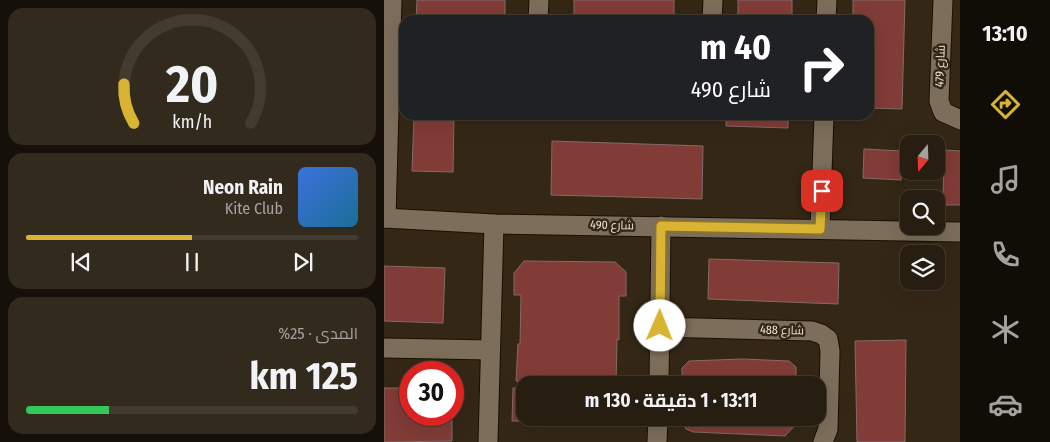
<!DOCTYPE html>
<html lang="ar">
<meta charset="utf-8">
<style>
body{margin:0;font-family:"Fira Sans Condensed",Cairo,sans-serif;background:#332a1e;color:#f1f3f6;direction:rtl;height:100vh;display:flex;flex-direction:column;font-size:19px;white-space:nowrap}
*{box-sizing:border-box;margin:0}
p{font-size:16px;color:#a4a29f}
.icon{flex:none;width:28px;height:28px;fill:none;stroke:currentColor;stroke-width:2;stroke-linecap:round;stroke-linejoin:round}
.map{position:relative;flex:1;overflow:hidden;direction:ltr}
.side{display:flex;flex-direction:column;gap:8px;padding:8px;background:#151009;width:384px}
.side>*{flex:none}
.guide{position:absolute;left:15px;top:15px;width:475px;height:105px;border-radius:15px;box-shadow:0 5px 20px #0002,0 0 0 1px #433b30;direction:rtl;background:#202124;color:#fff;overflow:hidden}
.needle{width:32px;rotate:199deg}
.buttons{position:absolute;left:516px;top:135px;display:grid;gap:10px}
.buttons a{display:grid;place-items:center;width:45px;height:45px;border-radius:10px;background:#271d10;box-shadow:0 5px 20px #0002,0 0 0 1px #433b30;font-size:25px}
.speed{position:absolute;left:15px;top:361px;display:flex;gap:10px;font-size:25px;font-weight:700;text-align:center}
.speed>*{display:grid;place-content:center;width:65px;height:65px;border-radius:50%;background:#271d10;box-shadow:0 5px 20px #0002,0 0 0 1px #433b30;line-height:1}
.speed .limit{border:8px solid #d22;background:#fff;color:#111}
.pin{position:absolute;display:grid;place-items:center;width:42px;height:42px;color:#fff;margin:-21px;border-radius:10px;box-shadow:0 2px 8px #0006}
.me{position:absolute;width:55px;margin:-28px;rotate:1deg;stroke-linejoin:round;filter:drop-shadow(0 0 4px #0008)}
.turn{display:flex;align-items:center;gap:18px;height:105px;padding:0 20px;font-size:22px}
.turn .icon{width:65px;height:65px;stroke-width:2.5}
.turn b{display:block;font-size:35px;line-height:42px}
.big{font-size:38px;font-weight:700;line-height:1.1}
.side .card{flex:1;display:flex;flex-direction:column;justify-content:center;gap:8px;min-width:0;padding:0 18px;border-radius:15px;background:#332a1e}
.side .dial{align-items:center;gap:0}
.dial svg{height:130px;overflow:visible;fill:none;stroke:#433b30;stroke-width:7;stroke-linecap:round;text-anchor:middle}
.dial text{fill:#f1f3f6;stroke:none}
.song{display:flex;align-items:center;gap:15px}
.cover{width:60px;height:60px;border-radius:8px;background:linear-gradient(135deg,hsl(220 70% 55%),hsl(200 70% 35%))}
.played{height:5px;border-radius:2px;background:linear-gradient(90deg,#d9b434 50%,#433b30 50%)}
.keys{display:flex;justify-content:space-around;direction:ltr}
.charge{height:8px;border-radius:4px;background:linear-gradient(90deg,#34c759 25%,#433b30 0)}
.trip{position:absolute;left:132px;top:376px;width:310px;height:50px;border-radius:15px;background:#271d10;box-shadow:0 5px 20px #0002,0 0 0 1px #433b30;font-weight:700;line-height:50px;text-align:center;direction:rtl}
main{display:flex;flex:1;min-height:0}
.menu{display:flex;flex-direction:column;width:90px;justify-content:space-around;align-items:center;background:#100c06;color:#a4a29f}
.menu .icon{width:35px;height:35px}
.menu .active{color:#d9b434}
.menu b{font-size:22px;color:#f1f3f6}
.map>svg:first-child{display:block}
</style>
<main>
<nav class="menu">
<b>13:10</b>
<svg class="icon active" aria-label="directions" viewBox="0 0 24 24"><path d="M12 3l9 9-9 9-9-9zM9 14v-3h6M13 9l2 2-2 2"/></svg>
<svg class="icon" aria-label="music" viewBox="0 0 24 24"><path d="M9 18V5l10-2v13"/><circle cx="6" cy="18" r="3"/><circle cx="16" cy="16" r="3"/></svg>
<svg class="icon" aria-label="phone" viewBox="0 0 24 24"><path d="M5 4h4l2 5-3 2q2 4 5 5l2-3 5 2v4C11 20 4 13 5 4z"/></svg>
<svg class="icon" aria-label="climate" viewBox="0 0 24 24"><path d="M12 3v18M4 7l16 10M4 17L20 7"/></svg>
<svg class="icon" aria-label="car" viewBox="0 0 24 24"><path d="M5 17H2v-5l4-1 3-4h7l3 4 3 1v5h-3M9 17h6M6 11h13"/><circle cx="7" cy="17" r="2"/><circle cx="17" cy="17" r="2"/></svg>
</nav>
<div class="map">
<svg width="577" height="442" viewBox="0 0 577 442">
<rect width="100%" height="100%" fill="#342716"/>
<!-- building -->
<g fill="#813c37" stroke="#856b68">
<polygon points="33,0 121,0 121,20 32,20"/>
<rect x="190" y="0" width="100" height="20"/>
<rect x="354" y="0" width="54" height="20"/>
<polygon points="469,0 521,0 518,109 485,108 485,20 469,20"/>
<polygon points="30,115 70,115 69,172 28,171"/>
<polygon points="342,115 404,115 404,128 342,126"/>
<polygon points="168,141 319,146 318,199 167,195"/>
<polygon points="480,149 518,151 517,180 479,178"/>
<polygon points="560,150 577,151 577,205 559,205"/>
<polygon points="325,259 455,263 454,304 324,299"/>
<polygon points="140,261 231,262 242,272 242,296 235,296 235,340 233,339 232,385 132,381 134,344 136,344 137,295 130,295 130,273"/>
<polygon points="0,266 61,268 59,323 0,321"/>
<polygon points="522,340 521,442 473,442 471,341"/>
<polygon points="358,359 405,361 412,367 412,385 298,385 298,368 305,361"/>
<polygon points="0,388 26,388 26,415 68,415 68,441 0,442"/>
<polygon points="129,388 141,388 141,421 128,421"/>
<polygon points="295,418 418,418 401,436 309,432 302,429"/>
</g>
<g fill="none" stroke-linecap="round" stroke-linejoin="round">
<defs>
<g id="street">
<polyline points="559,0 555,101 559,112 577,120"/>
<polyline points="154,20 155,0"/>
<polyline points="328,20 329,0"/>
<polyline points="442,20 443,0"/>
<polyline points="0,218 110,224 577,232"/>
<polyline points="2,218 8,0"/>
<polyline points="436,229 440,115"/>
<polyline points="276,327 428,331 437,334 444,339 446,351 444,429 439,442"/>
<polyline points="0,348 106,350"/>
<polyline points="275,385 277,226"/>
<polyline points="104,442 110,224"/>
<polyline points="273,442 274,418"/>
</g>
</defs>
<!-- street casing -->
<use href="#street" stroke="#1b0f02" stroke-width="21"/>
<!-- street -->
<use href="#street" stroke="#7d6e5b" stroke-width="19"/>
</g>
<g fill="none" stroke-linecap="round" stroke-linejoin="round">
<defs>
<polyline id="route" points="276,326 277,226 436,229 438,191"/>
</defs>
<!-- route casing -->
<use href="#route" stroke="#8d7522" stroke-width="12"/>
<!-- route -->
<use href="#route" stroke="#d9b434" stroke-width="9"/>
</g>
<g text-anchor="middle" stroke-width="5" stroke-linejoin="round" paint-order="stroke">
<!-- street labels -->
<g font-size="12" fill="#e9e1d6" stroke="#342716">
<text transform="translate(556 66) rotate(-88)" y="4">شارع 479</text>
<text transform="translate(228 225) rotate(1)" y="4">شارع 490</text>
<text transform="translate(398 330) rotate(1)" y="4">شارع 488</text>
</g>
</g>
</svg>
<div class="buttons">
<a><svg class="needle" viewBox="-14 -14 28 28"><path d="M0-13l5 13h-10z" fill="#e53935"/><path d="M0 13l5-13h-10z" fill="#a4a29f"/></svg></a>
<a><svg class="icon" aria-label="search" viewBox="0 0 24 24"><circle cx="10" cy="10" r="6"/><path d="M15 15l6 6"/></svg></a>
<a><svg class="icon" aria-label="layers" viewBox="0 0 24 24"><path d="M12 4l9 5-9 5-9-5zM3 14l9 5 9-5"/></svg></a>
</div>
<div class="speed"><div class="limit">30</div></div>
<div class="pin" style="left:438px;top:191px;background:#d93025"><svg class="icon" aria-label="arrive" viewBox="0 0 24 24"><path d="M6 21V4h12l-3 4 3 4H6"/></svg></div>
<svg class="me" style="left:276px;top:326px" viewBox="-20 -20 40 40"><circle r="19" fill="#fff"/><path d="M0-13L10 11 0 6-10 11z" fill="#d9b434"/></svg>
<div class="trip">13:11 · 1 دقيقة · 130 m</div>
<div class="guide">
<div class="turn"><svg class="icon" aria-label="right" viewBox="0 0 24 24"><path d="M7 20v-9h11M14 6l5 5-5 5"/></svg><div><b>40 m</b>شارع 490</div></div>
</div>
</div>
<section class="side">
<div class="card dial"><svg viewBox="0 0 100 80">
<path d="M14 69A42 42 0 1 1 86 69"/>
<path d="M14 69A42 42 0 0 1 8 45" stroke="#d9b434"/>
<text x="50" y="56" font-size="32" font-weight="700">20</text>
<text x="50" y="72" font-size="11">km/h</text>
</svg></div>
<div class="card">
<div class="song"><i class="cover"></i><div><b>Neon Rain</b><p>Kite Club</p></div></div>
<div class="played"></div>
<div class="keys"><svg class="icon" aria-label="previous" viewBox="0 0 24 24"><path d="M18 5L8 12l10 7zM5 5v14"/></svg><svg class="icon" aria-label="pause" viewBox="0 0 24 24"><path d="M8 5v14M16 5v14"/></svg><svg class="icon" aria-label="next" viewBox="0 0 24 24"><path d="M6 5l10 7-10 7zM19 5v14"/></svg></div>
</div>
<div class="card"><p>المدى · 25%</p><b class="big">125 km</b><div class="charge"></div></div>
</section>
</main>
